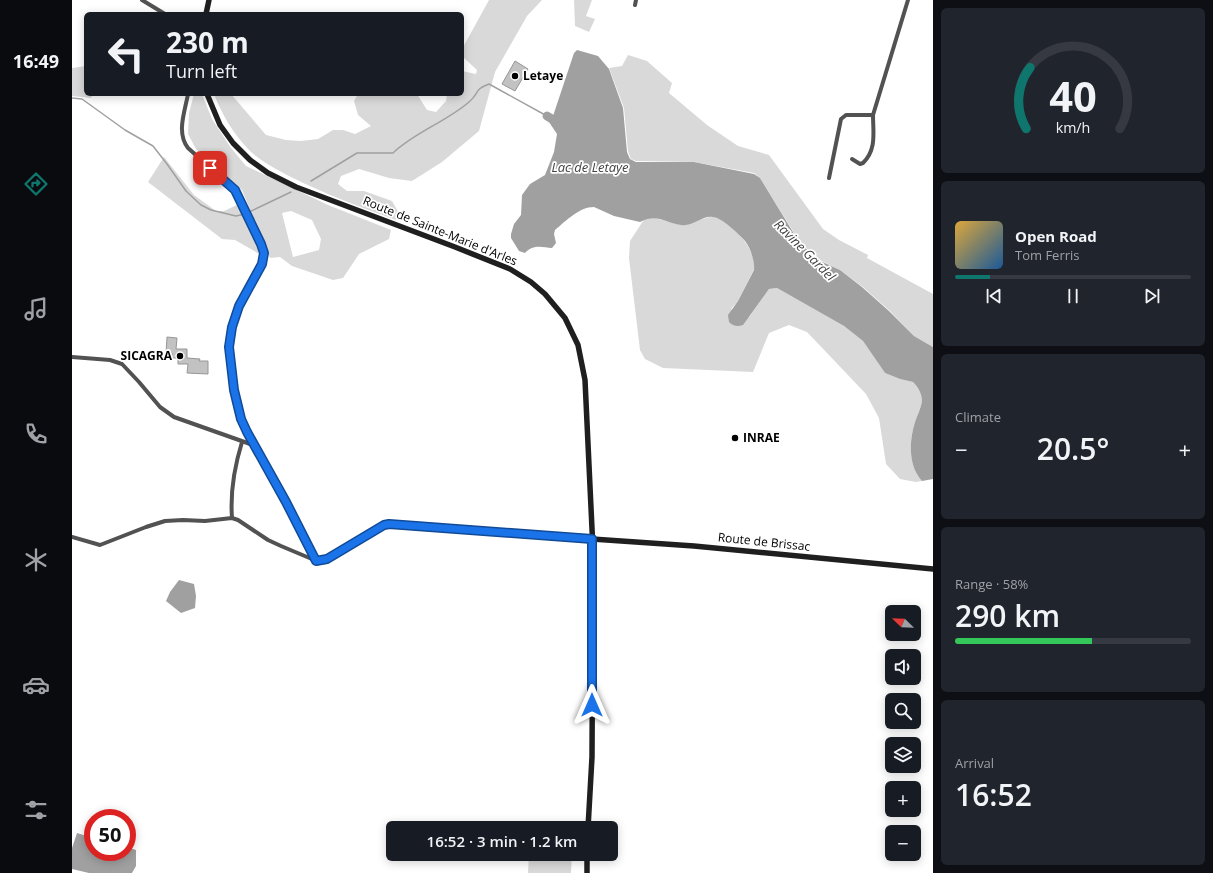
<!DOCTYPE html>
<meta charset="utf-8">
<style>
body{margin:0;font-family:"Open Sans",sans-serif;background:#20242c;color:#f1f3f6;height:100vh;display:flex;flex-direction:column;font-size:15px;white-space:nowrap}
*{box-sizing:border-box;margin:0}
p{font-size:13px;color:#9ea1a6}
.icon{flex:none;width:22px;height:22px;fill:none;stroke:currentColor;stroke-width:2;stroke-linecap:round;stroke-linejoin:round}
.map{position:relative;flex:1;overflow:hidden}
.side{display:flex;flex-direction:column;gap:8px;padding:8px;background:#0d0f14;width:280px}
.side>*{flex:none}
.top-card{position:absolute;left:12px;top:12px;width:380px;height:84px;border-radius:6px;box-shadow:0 2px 10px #0003;background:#171b24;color:#f1f3f6;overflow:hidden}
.needle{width:26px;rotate:293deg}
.buttons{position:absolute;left:813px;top:605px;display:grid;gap:8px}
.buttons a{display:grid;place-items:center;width:36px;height:36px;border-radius:6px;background:#171b24;box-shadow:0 2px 10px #0003;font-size:20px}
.speed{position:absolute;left:12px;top:809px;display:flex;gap:8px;font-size:20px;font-weight:700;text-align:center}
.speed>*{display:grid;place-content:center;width:52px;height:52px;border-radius:50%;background:#171b24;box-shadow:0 2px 10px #0003;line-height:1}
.speed .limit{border:6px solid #d22;background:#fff;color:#111}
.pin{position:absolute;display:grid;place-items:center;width:34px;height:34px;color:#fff;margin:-17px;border-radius:8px;box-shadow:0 2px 6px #0006}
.me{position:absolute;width:44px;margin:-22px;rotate:0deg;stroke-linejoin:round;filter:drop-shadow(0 0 3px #0008)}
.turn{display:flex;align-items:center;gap:14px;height:84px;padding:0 16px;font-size:18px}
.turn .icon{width:52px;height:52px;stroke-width:2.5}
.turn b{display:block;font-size:28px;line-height:34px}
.big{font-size:30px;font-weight:600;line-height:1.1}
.side .widget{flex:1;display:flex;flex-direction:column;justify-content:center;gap:6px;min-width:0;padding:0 14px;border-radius:6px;background:#20242c}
.side .dial{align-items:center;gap:0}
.dial svg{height:104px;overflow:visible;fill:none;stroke:#363941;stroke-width:7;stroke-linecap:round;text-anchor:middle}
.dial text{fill:#f1f3f6;stroke:none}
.song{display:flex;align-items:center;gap:12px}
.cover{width:48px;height:48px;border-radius:6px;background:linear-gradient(135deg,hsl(40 70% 55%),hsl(210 70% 35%))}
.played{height:4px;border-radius:2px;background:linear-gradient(90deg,#0f766e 15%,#363941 15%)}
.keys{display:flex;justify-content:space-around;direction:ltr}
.heat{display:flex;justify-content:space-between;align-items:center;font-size:22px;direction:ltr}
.charge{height:6px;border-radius:3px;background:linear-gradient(90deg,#34c759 58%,#363941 0)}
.trip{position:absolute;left:314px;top:821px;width:232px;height:40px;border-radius:6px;background:#171b24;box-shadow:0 2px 10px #0003;font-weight:600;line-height:40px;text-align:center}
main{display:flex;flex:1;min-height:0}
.menu{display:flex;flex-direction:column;width:72px;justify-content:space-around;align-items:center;background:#090b0e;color:#9ea1a6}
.menu .icon{width:28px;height:28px}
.menu .active{color:#0f766e}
.menu b{font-size:18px;color:#f1f3f6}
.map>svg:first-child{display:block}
</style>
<main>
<nav class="menu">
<b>16:49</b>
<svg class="icon active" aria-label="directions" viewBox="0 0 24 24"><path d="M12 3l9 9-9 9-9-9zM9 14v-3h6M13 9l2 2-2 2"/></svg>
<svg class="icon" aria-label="music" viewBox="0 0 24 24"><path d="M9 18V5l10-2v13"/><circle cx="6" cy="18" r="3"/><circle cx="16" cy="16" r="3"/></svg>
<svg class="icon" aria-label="phone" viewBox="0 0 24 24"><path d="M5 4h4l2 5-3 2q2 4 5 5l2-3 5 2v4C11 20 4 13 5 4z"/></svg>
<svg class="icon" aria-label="climate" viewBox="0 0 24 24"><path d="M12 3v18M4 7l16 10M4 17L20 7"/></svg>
<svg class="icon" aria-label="car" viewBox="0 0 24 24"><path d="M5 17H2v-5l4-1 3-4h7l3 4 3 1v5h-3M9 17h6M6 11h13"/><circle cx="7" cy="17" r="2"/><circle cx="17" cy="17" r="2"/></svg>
<svg class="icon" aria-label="filters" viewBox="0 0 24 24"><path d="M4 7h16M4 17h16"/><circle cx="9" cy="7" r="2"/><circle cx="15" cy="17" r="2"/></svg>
</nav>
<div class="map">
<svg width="861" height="873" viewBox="0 0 861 873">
<rect width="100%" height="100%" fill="#fff"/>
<!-- green -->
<g fill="#d9d9d9" fill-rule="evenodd">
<path d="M417 0H470L455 16 423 72 407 131 370 162 340 181 317 178 287 169 269 176 266 184 275 191H292L320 201 328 215 324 220C288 207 253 194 219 177 204 169 190 162 178 151 162 135 150 115 142 94H159L194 135 214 140 229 141 246 139 261 130H271L283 134 299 126 286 115 282 101 286 94H345L355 110 364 112 374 101 375 94H390V71L404 74 405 70 390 56V49Z"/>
<polygon points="502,0 520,0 514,16 523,19 517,32 503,26"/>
<polygon points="556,55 575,61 600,83 597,93 635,125 666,146 697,155 751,229 767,240 796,255 795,258 861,294 861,347 842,336 818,311 791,287 768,270 742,257 724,236 688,178 682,173 622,162 564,161 559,159 556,151 552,108 537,68 550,66"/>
<polygon points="14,66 14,94 21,94 19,98 0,96 0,68"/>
<path d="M122 94H130L140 119 159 148 174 166 256 205 319 230 317 239 287 254 271 278 261 280 220 266 208 257 198 258 170 190 124 149 116 134 117 113ZM219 211 240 220 249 239 247 250 221 257 210 213Z"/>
<polygon points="92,157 122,195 144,211 152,211 167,204 187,245 189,255 163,240 150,239 76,182"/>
<path d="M641 216C660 224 684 247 682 269L666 301 659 309 677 317 697 289 705 288 772 326 791 341 813 373 828 379 841 382C846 387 850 394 850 401 849 408 845 416 843 422 837 441 836 466 850 481L844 482 828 479 814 464 807 418 794 394 735 332 717 325 697 333 681 372 591 368 573 359 568 350 557 258 558 241 573 218H583L610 225Z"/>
<polygon points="457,854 500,854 499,873 456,873"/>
</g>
<!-- water -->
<g fill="#a0a0a0">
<path d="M505 50 526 56 537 69 551 108 555 152 558 159 564 162H622L682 174 688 178 724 237 742 258 768 270 790 287 817 311 842 336 861 347V479L850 481C836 466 837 441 843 422 845 416 849 408 850 401 850 394 846 387 841 382L828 379 813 373 791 341 772 326 705 288 697 289 671 325C665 327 661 326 657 322L656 315 666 301 682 270C683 261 678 247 673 241 668 235 649 217 641 217 631 215 620 227 609 225 593 223 585 213 568 222L542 216 522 207C507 207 494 221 483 230L482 234 484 243 480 248C470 247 461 244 453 253L447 251 439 238V234L442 224 449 215 450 195 458 184 473 175 482 152 485 134 479 125 480 119 502 53Z"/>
<polygon points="107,580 122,584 124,596 123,608 109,613 94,601 98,592"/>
<polygon points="5,833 21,838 21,852 55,852 55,847 64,850 64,866 60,873 17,873 0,869 0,848"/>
</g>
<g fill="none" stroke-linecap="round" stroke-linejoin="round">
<!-- stream -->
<g stroke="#a0a0a0" stroke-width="1.5">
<polyline points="0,98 10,99 53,130 81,146 95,164 114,191 129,205 139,210 164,216 173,214 219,192"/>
<path d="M239 181 285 153H321C343 132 374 122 397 102 408 93 401 90 417 84L475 116"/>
</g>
<!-- river -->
<polyline stroke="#a0a0a0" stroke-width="9" points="475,116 480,119 487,127"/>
</g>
<!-- building -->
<g fill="#c2c2c2" stroke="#969696">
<polygon points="443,61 456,69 443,91 430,84"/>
<polygon points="95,337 105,338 104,349 115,349 115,358 128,359 127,361 136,361 136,374 115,373 116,364 106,364 106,358 100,358 100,353 94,353"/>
</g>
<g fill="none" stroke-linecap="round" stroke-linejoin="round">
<!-- street -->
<g stroke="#525252" stroke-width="4">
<polyline points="70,0 93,14"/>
<polyline points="563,5 564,0"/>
<path d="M116 94C113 111 104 133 116 148L163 190 189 244 192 253 190 264 167 306 160 327 157 347 162 390 169 419 181 445 214 502 244 561"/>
<path d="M780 159 788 164 791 163C805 149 801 132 801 115"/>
<polyline points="757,178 769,119 774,115 801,115 836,0"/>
<polyline points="0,357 38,360 50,364 67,382 88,407 102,417 181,445"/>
<path d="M160 518C158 491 162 468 170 442"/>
<polyline points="0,537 28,545 74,527 93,521 111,520 133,521 160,518 166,520 196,540 209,546 247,562 255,559 312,525 317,524 520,539"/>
</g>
<!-- secondary -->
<g stroke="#1f1f1f" stroke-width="5.5">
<polyline points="134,14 137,0"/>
<polyline points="135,94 148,125 161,143 178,160 196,173 224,187 383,247 438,269 459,282 473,294 493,318 506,345 513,380 521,550 520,757 516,828"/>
<polyline points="520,539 622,546 861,569"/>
<polyline points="515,873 515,854"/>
</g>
</g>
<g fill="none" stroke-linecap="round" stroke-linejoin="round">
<defs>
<polyline id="route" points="138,168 163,190 189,244 192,253 190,264 167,306 160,327 157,347 162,390 169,419 175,432 214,502 244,561 255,559 312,525 317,524 520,539 520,705"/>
</defs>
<!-- route casing -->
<use href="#route" stroke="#114b97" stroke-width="10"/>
<!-- route -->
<use href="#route" stroke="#1a73e8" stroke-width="7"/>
</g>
<!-- markers -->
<g fill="#000" stroke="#fff" stroke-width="1.5">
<circle cx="443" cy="76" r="4"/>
<circle cx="108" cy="356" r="4"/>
<circle cx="663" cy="438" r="4"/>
</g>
<g text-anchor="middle" stroke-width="3.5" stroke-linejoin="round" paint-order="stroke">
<!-- poi labels -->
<g font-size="12" font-weight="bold" fill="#000" stroke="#fff" text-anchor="start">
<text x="451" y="80">Letaye</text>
<text x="100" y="360" text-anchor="end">SICAGRA</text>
<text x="671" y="442">INRAE</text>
</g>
<!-- street labels -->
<g font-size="12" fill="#000" stroke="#fff">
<text transform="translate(368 231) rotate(22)" y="4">Route de Sainte-Marie d'Arles</text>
<text transform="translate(692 542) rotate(6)" y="4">Route de Brissac</text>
</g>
<!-- water labels -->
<g font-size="13" font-style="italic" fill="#414141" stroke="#fff">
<text x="518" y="172">Lac de Letaye</text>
<text transform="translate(733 250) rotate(45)" y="5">Ravine Gardel</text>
</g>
</g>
</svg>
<div class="buttons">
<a><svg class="needle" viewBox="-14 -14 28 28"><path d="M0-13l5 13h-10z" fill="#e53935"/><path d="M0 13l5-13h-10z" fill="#9ea1a6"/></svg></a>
<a><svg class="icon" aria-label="sound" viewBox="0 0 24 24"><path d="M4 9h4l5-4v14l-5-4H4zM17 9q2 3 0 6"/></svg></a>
<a><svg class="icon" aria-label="search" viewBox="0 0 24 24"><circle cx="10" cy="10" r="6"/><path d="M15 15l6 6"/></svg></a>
<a><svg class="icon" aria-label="layers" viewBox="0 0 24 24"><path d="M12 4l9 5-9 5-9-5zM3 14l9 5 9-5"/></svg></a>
<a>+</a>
<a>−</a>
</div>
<div class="speed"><div class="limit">50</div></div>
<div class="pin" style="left:138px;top:168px;background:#d93025"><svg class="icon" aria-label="arrive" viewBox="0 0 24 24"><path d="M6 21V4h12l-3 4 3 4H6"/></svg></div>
<svg class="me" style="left:520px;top:705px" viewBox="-20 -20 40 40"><path d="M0-17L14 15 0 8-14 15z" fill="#1a73e8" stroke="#fff" stroke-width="4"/></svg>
<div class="trip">16:52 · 3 min · 1.2 km</div>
<div class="top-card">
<div class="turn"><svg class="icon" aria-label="left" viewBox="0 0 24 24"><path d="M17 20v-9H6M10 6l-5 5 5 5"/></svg><div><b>230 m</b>Turn left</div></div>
</div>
</div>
<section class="side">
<div class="widget dial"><svg viewBox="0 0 100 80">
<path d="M14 69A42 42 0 1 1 86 69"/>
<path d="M14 69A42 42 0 0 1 17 22" stroke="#0f766e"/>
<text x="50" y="56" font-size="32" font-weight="700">40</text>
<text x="50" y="72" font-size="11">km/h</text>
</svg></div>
<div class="widget">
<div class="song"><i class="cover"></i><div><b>Open Road</b><p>Tom Ferris</p></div></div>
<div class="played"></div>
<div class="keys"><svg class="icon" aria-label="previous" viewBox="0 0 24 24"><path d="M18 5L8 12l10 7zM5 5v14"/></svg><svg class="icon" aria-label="pause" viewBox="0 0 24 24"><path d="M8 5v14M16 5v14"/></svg><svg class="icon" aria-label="next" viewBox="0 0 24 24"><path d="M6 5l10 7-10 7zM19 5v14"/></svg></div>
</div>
<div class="widget"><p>Climate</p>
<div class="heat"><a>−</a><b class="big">20.5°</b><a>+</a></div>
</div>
<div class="widget"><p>Range · 58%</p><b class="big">290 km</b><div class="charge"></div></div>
<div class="widget"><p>Arrival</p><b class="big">16:52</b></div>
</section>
</main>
